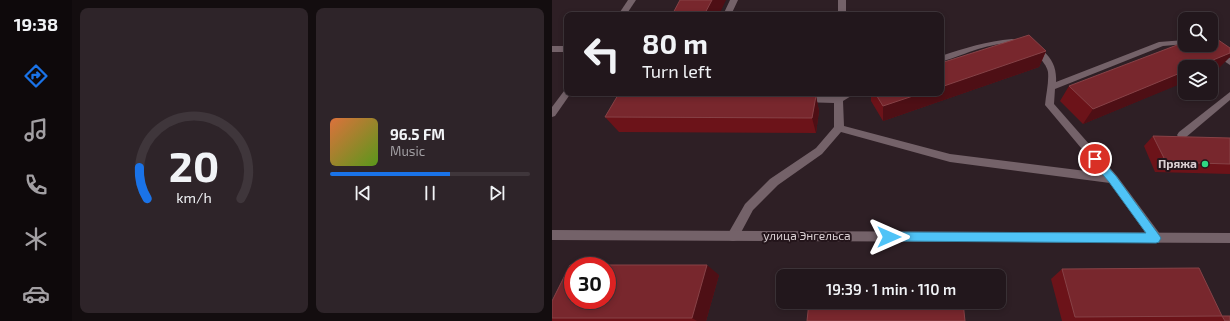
<!DOCTYPE html>
<meta charset="utf-8">
<style>
body{margin:0;font-family:"Exo 2",sans-serif;background:#2e2429;color:#f1f3f6;height:100vh;display:flex;flex-direction:column;font-size:15px;white-space:nowrap}
*{box-sizing:border-box;margin:0}
p{font-size:13px;color:#a29fa3}
.icon{flex:none;width:22px;height:22px;fill:none;stroke:currentColor;stroke-width:2;stroke-linecap:round;stroke-linejoin:round}
.map{position:relative;flex:1;overflow:hidden}
.details{display:flex;flex-direction:column;gap:8px;padding:8px;background:#130d0f;width:480px}
.details>*{flex:none}
.banner{position:absolute;left:12px;top:12px;width:380px;height:84px;border-radius:8px;box-shadow:0 2px 6px #0003,0 0 0 1px #3f363b;background:#22171c;color:#f1f3f6;overflow:hidden}
.fabs{position:absolute;left:626px;top:12px;display:grid;gap:8px}
.fabs a{display:grid;place-items:center;width:40px;height:40px;border-radius:8px;background:#22171c;box-shadow:0 2px 6px #0003,0 0 0 1px #3f363b;font-size:20px}
.speed{position:absolute;left:12px;top:257px;display:flex;gap:8px;font-size:20px;font-weight:700;text-align:center}
.speed>*{display:grid;place-content:center;width:52px;height:52px;border-radius:50%;background:#22171c;box-shadow:0 2px 6px #0003,0 0 0 1px #3f363b;line-height:1}
.speed .limit{border:6px solid #d22;background:#fff;color:#111}
.pin{position:absolute;display:grid;place-items:center;width:34px;height:34px;color:#fff;margin:-17px;border:2px solid #fff;border-radius:50%;box-shadow:0 1px 4px #0007}
.me{position:absolute;width:44px;margin:-22px;rotate:90deg;stroke-linejoin:round;filter:drop-shadow(0 0 3px #0008)}
.turn{display:flex;align-items:center;gap:14px;height:84px;padding:0 12px;font-size:18px}
.turn .icon{width:52px;height:52px;stroke-width:2.5}
.turn b{display:block;font-size:28px;line-height:34px}
.details .widget{flex:1;display:flex;flex-direction:column;justify-content:center;gap:6px;min-width:0;padding:0 14px;border-radius:8px;background:#2e2429}
.details .dial{align-items:center;gap:0}
.dial svg{height:104px;overflow:visible;fill:none;stroke:#3f363b;stroke-width:7;stroke-linecap:round;text-anchor:middle}
.dial text{fill:#f1f3f6;stroke:none}
.song{display:flex;align-items:center;gap:12px}
.cover{width:48px;height:48px;border-radius:6px;background:linear-gradient(135deg,hsl(20 70% 55%),hsl(90 70% 35%))}
.played{height:4px;border-radius:2px;background:linear-gradient(90deg,#1a73e8 60%,#3f363b 60%)}
.keys{display:flex;justify-content:space-around;direction:ltr}
.details .tiles{flex:1;display:grid;gap:8px;grid-template-columns:repeat(2,1fr)}
.trip{position:absolute;left:224px;top:269px;width:230px;height:40px;border-radius:8px;background:#22171c;box-shadow:0 2px 6px #0003,0 0 0 1px #3f363b;font-weight:600;line-height:40px;text-align:center}
main{display:flex;flex:1;min-height:0}
.dock{display:flex;flex-direction:column;width:72px;justify-content:space-around;align-items:center;background:#0e090b;color:#a29fa3}
.dock .icon{width:28px;height:28px}
.dock .on{color:#1a73e8}
.dock b{font-size:18px;color:#f1f3f6}
.map>svg:first-child{display:block}
</style>
<main>
<nav class="dock">
<b>19:38</b>
<svg class="icon on" aria-label="directions" viewBox="0 0 24 24"><path d="M12 3l9 9-9 9-9-9zM9 14v-3h6M13 9l2 2-2 2"/></svg>
<svg class="icon" aria-label="music" viewBox="0 0 24 24"><path d="M9 18V5l10-2v13"/><circle cx="6" cy="18" r="3"/><circle cx="16" cy="16" r="3"/></svg>
<svg class="icon" aria-label="phone" viewBox="0 0 24 24"><path d="M5 4h4l2 5-3 2q2 4 5 5l2-3 5 2v4C11 20 4 13 5 4z"/></svg>
<svg class="icon" aria-label="climate" viewBox="0 0 24 24"><path d="M12 3v18M4 7l16 10M4 17L20 7"/></svg>
<svg class="icon" aria-label="car" viewBox="0 0 24 24"><path d="M5 17H2v-5l4-1 3-4h7l3 4 3 1v5h-3M9 17h6M6 11h13"/><circle cx="7" cy="17" r="2"/><circle cx="17" cy="17" r="2"/></svg>
</nav>
<section class="details">
<div class="tiles">
<div class="widget dial"><svg viewBox="0 0 100 80">
<path d="M14 69A42 42 0 1 1 86 69"/>
<path d="M14 69A42 42 0 0 1 8 45" stroke="#1a73e8"/>
<text x="50" y="56" font-size="32" font-weight="700">20</text>
<text x="50" y="72" font-size="11">km/h</text>
</svg></div>
<div class="widget">
<div class="song"><i class="cover"></i><div><b>96.5 FM</b><p>Music</p></div></div>
<div class="played"></div>
<div class="keys"><svg class="icon" aria-label="previous" viewBox="0 0 24 24"><path d="M18 5L8 12l10 7zM5 5v14"/></svg><svg class="icon" aria-label="pause" viewBox="0 0 24 24"><path d="M8 5v14M16 5v14"/></svg><svg class="icon" aria-label="next" viewBox="0 0 24 24"><path d="M6 5l10 7-10 7zM19 5v14"/></svg></div>
</div>
</div>
</section>
<div class="map">
<svg width="678" height="321" viewBox="0 0 678 321">
<rect width="100%" height="100%" fill="#2e1f25"/>
<g fill="none" stroke-linecap="round" stroke-linejoin="round">
<!-- service -->
<g fill="#746269" fill-rule="evenodd">
<polygon points="178,0 186,0 179,15 171,15"/>
<rect x="286" y="0" width="8" height="15"/>
<path d="M460 39C484 42 506 55 504 82L607 42 633 40V44L611 46 503 89 502 104 565 176 608 234 610 238 608 242 604 243 600 242 558 183 398 162 289 132 270 154 226 185 201 210 185 240 181 241 177 240 175 236 177 232 193 204 218 179 264 148 282 127V103L249 102 248 100 249 98 252 97H282V93H304L291 101 292 126 398 154 550 173 493 105C494 94 497 83 496 72 495 66 490 61 487 56 464 28 417 54 389 62V56C413 48 435 41 460 39Z"/>
<polygon points="648,45 658,45 678,58 678,65"/>
<polygon points="678,92 678,100 633,138 627,138 625,135 627,132"/>
<polygon points="141,93 151,93 163,97 164,99 160,102 149,100"/>
</g>
<!-- minor -->
<g fill="#746269" fill-rule="evenodd">
<rect x="0" y="46" width="15" height="6"/>
<polygon points="0,230 678,233 678,243 0,240"/>
</g>
<!-- tertiary -->
<g fill="#746269" fill-rule="evenodd">
<polygon points="76,0 84,0 74,15 66,15"/>
<polygon points="15,90 15,93 19,93 3,116 0,117 0,107 12,91"/>
</g>
</g>
<!-- wall -->
<g fill="#6c1319">
<polygon points="494,51 487,67 331,121 319,101 319,93 389,93"/>
<polygon points="668,67 531,124 508,101 517,86"/>
<polygon points="264,96 267,111 264,133 67,132 53,117"/>
<polygon points="601,136 678,138 678,174 603,172 592,146"/>
<polygon points="510,269 670,316 678,321 510,321 499,279"/>
<polygon points="167,275 154,321 0,321 0,301"/>
</g>
<!-- shaded-wall -->
<g fill="#4e0f15">
<polygon points="160,0 174,0 167,15 152,15"/>
<polygon points="494,51 487,67 331,121 331,106 370,93 389,93 389,87"/>
<polygon points="678,53 678,57 668,67 659,71 659,67 644,67"/>
<polygon points="633,71 633,82 531,124 541,109"/>
<polygon points="264,96 267,111 264,133 260,118"/>
<polygon points="155,265 167,275 154,321 145,321 140,318"/>
</g>
<!-- building -->
<g fill="#78272d" stroke="#874247" fill-rule="evenodd">
<polygon points="128,0 160,0 152,15 120,15"/>
<polygon points="477,35 494,51 389,87 389,63"/>
<polygon points="659,35 678,48 678,53 644,67 633,67 633,71 541,109 517,86 633,42 633,45 659,45"/>
<polygon points="323,93 370,93 331,106"/>
<polygon points="66,95 264,96 260,118 53,117"/>
<polygon points="601,136 678,138 678,164 614,162"/>
<path d="M18 265H155L140 318H0V301ZM21 266H55V300H21Z"/>
<polygon points="647,268 670,316 523,317 510,269"/>
<polygon points="261,270 408,271 408,276 260,276"/>
<polygon points="257,302 411,302 413,321 255,321"/>
<polygon points="670,316 678,316 678,321 673,321"/>
</g>
<!-- route -->
<polygon fill="#4fc3f7" stroke="#337fa1" points="543,155 546,156 564,176 607,235 609,238 607,242 604,243 337,241 334,240 332,237 334,233 337,232 594,233 557,182 539,161 539,156"/>
<!-- markers -->
<circle fill="#2ed883" stroke="#24151b" stroke-width="1.5" cx="653" cy="164" r="4"/>
<g text-anchor="middle" stroke-width="4" stroke-linejoin="round" paint-order="stroke">
<!-- poi labels -->
<g font-size="12" font-weight="bold" fill="#d9cfd2" stroke="#24151b" text-anchor="end">
<text x="645" y="168">Пряжа</text>
</g>
<!-- street labels -->
<g font-size="12" fill="#d9cfd2" stroke="#24151b">
<text x="255" y="240">улица Энгельса</text>
</g>
</g>
</svg>
<div class="fabs">
<a><svg class="icon" aria-label="search" viewBox="0 0 24 24"><circle cx="10" cy="10" r="6"/><path d="M15 15l6 6"/></svg></a>
<a><svg class="icon" aria-label="layers" viewBox="0 0 24 24"><path d="M12 4l9 5-9 5-9-5zM3 14l9 5 9-5"/></svg></a>
</div>
<div class="speed"><div class="limit">30</div></div>
<div class="pin" style="left:543px;top:159px;background:#d93025"><svg class="icon" aria-label="arrive" viewBox="0 0 24 24"><path d="M6 21V4h12l-3 4 3 4H6"/></svg></div>
<svg class="me" style="left:337px;top:237px" viewBox="-20 -20 40 40"><path d="M0-17L14 15 0 8-14 15z" fill="#4fc3f7" stroke="#fff" stroke-width="4"/></svg>
<div class="trip">19:39 · 1 min · 110 m</div>
<div class="banner">
<div class="turn"><svg class="icon" aria-label="left" viewBox="0 0 24 24"><path d="M17 20v-9H6M10 6l-5 5 5 5"/></svg><div><b>80 m</b>Turn left</div></div>
</div>
</div>
</main>
